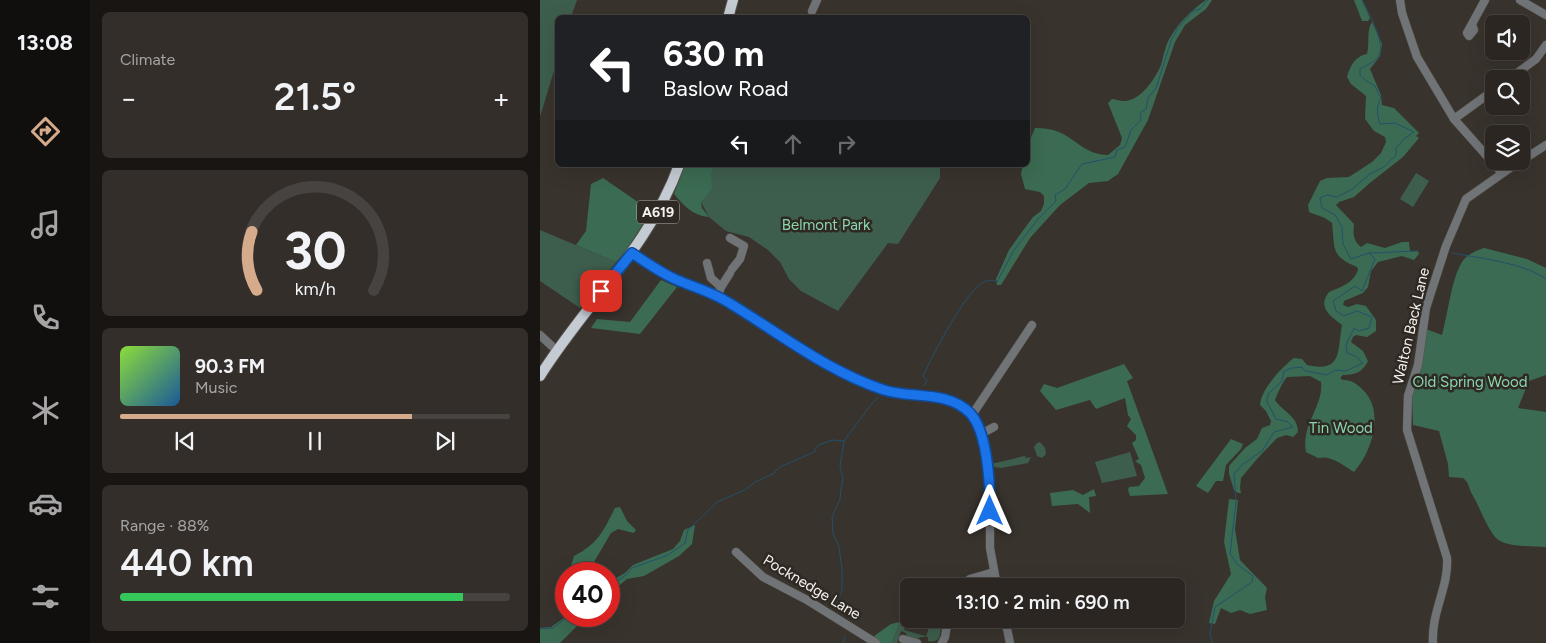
<!DOCTYPE html>
<meta charset="utf-8">
<style>
body{margin:0;font-family:Figtree,sans-serif;background:#332e2a;color:#f1f3f6;height:100vh;display:flex;flex-direction:column;font-size:19px;white-space:nowrap}
*{box-sizing:border-box;margin:0}
p{font-size:16px;color:#a6a5a5}
.icon{flex:none;width:28px;height:28px;fill:none;stroke:currentColor;stroke-width:2;stroke-linecap:round;stroke-linejoin:round}
.map{position:relative;flex:1;overflow:hidden}
.side{display:flex;flex-direction:column;gap:12px;padding:12px;background:#181513;width:450px}
.side>*{flex:none}
.guide{position:absolute;left:15px;top:15px;width:475px;height:152px;border-radius:8px;box-shadow:0 5px 20px #0002,0 0 0 1px #474340;background:#202124;color:#fff;overflow:hidden}
.tools{position:absolute;left:945px;top:15px;display:grid;gap:10px}
.tools a{display:grid;place-items:center;width:45px;height:45px;border-radius:8px;background:#2b2622;box-shadow:0 5px 20px #0002,0 0 0 1px #474340;font-size:25px}
.speed{position:absolute;left:15px;top:562px;display:flex;gap:10px;font-size:25px;font-weight:700;text-align:center}
.speed>*{display:grid;place-content:center;width:65px;height:65px;border-radius:50%;background:#2b2622;box-shadow:0 5px 20px #0002,0 0 0 1px #474340;line-height:1}
.speed .limit{border:8px solid #d22;background:#fff;color:#111}
.pin{position:absolute;display:grid;place-items:center;width:42px;height:42px;color:#fff;margin:-21px;border-radius:10px;box-shadow:0 2px 8px #0006}
.me{position:absolute;width:55px;margin:-28px;rotate:0deg;stroke-linejoin:round;filter:drop-shadow(0 0 4px #0008)}
.turn{display:flex;align-items:center;gap:18px;height:105px;padding:0 25px;font-size:22px}
.turn .icon{width:65px;height:65px;stroke-width:2.5}
.turn b{display:block;font-size:35px;line-height:42px}
.lanes{display:flex;align-items:center;height:48px;padding:0 25px;background:#0003;justify-content:center;gap:25px;direction:ltr}
.lanes .off{opacity:.35}
.big{font-size:38px;font-weight:600;line-height:1.1}
.side .card{flex:1;display:flex;flex-direction:column;justify-content:center;gap:8px;min-width:0;padding:0 18px;border-radius:8px;background:#332e2a}
.side .dial{align-items:center;gap:0}
.dial svg{height:130px;overflow:visible;fill:none;stroke:#474340;stroke-width:7;stroke-linecap:round;text-anchor:middle}
.dial text{fill:#f1f3f6;stroke:none}
.song{display:flex;align-items:center;gap:15px}
.cover{width:60px;height:60px;border-radius:8px;background:linear-gradient(135deg,hsl(90 70% 55%),hsl(210 70% 35%))}
.played{height:5px;border-radius:2px;background:linear-gradient(90deg,#d6ab8b 75%,#474340 75%)}
.keys{display:flex;justify-content:space-around;direction:ltr}
.heat{display:flex;justify-content:space-between;align-items:center;font-size:28px;direction:ltr}
.charge{height:8px;border-radius:4px;background:linear-gradient(90deg,#34c759 88%,#474340 0)}
.trip{position:absolute;left:360px;top:578px;width:285px;height:50px;border-radius:8px;background:#2b2622;box-shadow:0 5px 20px #0002,0 0 0 1px #474340;font-weight:600;line-height:50px;text-align:center}
main{display:flex;flex:1;min-height:0}
.menu{display:flex;flex-direction:column;width:90px;justify-content:space-around;align-items:center;background:#110f0e;color:#a6a5a5}
.menu .icon{width:35px;height:35px}
.menu .selected{color:#d6ab8b}
.menu b{font-size:22px;color:#f1f3f6}
.map>svg:first-child{display:block}
</style>
<main>
<nav class="menu">
<b>13:08</b>
<svg class="icon selected" aria-label="directions" viewBox="0 0 24 24"><path d="M12 3l9 9-9 9-9-9zM9 14v-3h6M13 9l2 2-2 2"/></svg>
<svg class="icon" aria-label="music" viewBox="0 0 24 24"><path d="M9 18V5l10-2v13"/><circle cx="6" cy="18" r="3"/><circle cx="16" cy="16" r="3"/></svg>
<svg class="icon" aria-label="phone" viewBox="0 0 24 24"><path d="M5 4h4l2 5-3 2q2 4 5 5l2-3 5 2v4C11 20 4 13 5 4z"/></svg>
<svg class="icon" aria-label="climate" viewBox="0 0 24 24"><path d="M12 3v18M4 7l16 10M4 17L20 7"/></svg>
<svg class="icon" aria-label="car" viewBox="0 0 24 24"><path d="M5 17H2v-5l4-1 3-4h7l3 4 3 1v5h-3M9 17h6M6 11h13"/><circle cx="7" cy="17" r="2"/><circle cx="17" cy="17" r="2"/></svg>
<svg class="icon" aria-label="filters" viewBox="0 0 24 24"><path d="M4 7h16M4 17h16"/><circle cx="9" cy="7" r="2"/><circle cx="15" cy="17" r="2"/></svg>
</nav>
<section class="side">
<div class="card"><p>Climate</p>
<div class="heat"><a>−</a><b class="big">21.5°</b><a>+</a></div>
</div>
<div class="card dial"><svg viewBox="0 0 100 80">
<path d="M14 69A42 42 0 1 1 86 69"/>
<path d="M14 69A42 42 0 0 1 11 33" stroke="#d6ab8b"/>
<text x="50" y="56" font-size="32" font-weight="700">30</text>
<text x="50" y="72" font-size="11">km/h</text>
</svg></div>
<div class="card">
<div class="song"><i class="cover"></i><div><b>90.3 FM</b><p>Music</p></div></div>
<div class="played"></div>
<div class="keys"><svg class="icon" aria-label="previous" viewBox="0 0 24 24"><path d="M18 5L8 12l10 7zM5 5v14"/></svg><svg class="icon" aria-label="pause" viewBox="0 0 24 24"><path d="M8 5v14M16 5v14"/></svg><svg class="icon" aria-label="next" viewBox="0 0 24 24"><path d="M6 5l10 7-10 7zM19 5v14"/></svg></div>
</div>
<div class="card"><p>Range · 88%</p><b class="big">440 km</b><div class="charge"></div></div>
</section>
<div class="map">
<svg width="1006" height="643" viewBox="0 0 1006 643">
<rect width="100%" height="100%" fill="#39332d"/>
<!-- green -->
<g fill="#3e5e4d">
<polygon points="0,0 37,0 31,17 18,18 17,61 0,117"/>
<polygon points="154,165 400,165 400,178 358,244 348,243 298,311 261,291 249,279 240,262 228,250 209,237 186,231 169,217 161,202"/>
<polygon points="876,173 889,181 873,207 860,199"/>
<polygon points="0,230 76,262 40,308 0,281"/>
<polygon points="500,442 505,448 506,454 502,458 497,456 494,447 497,443"/>
<polygon points="590,452 597,476 562,483 555,462"/>
<polygon points="485,456 486,458 491,457 488,463 461,468 455,467 451,464"/>
<polygon points="368,615 364,630 385,636 385,637 381,637 375,640 367,637 366,633 361,631 357,643 352,643 360,622"/>
<path d="M401 625C400 635 401 643 388 641V637H386L389 627Z"/>
</g>
<!-- forest -->
<g fill="#3b6b52">
<path d="M666 0H672L666 9 645 25 635 42 608 120 578 174 568 181 549 183 520 205 490 238 461 285H457L456 279 469 250 479 236 493 217 501 211 504 204V196L500 192 485 189 481 174 483 165H488V145L495 128C502 128 512 129 519 132 537 140 546 155 568 155L580 145 582 138 568 103 572 99C575 99 580 101 583 101 600 102 615 79 621 65 624 55 625 45 631 36 640 21 652 10 666 0Z"/>
<polygon points="814,0 822,0 830,18 828,21 822,21"/>
<path d="M832 22 842 44 840 56 830 69 841 95 842 105 854 108 879 133 876 136 879 138 863 157 831 182 814 197 799 202 796 205 814 224C813 234 813 241 821 247L827 243 845 248 862 242H869L870 251H878L879 254 874 260 862 256 838 262 831 271 828 287 823 293 804 301 803 305 808 307 817 304 826 306 836 320V331L827 337 816 335 813 337 811 342 823 351 828 361C823 372 815 375 803 375L800 378 803 380C812 380 817 384 823 390 845 411 832 452 814 472 803 465 791 455 778 458L766 452C761 424 784 406 781 382L770 376 747 377C743 381 737 394 735 400 743 412 758 416 758 432L753 437 746 435 737 438 717 459 701 478 700 488 701 493H698L694 490 689 474V466L705 448 717 439 722 428 730 425 731 421 726 411 720 405C721 389 742 367 754 358L762 359 767 365C803 373 797 351 802 325 790 316 777 307 789 292 802 287 814 282 818 270L817 267C790 256 795 248 792 223 782 215 780 217 769 212L768 205 780 181 787 178 809 177 832 162 841 153 846 142 845 137 834 131 825 119 826 96 811 84 807 77C810 66 815 56 827 54 830 43 826 31 832 22Z"/>
<path d="M145 165H174L171 175 172 188 161 202 162 208 169 217C153 216 143 205 134 194Z"/>
<polygon points="63,178 111,211 87,249 76,262 36,245 46,231 51,184"/>
<path d="M944 248 987 259 1006 268V375L989 381 978 408 1006 412V547C992 546 972 547 960 541 949 535 939 505 932 494 928 487 930 484 923 478L909 477 908 464 899 431 873 425 872 397 886 329 902 335C908 314 911 280 922 262 927 254 936 251 944 248Z"/>
<polygon points="121,280 137,287 100,334 51,328 57,319 90,322"/>
<polygon points="584,364 593,378 587,381 628,494 590,496 588,490 589,487 599,486 605,478 601,465 595,461 599,459 592,443 596,440 596,435 587,426 591,419 588,415 585,398 556,409 550,400 516,410 500,391 504,384 517,388"/>
<polygon points="691,439 703,444 701,449 686,465 683,481 676,481 668,493 656,486"/>
<polygon points="554,489 556,496 549,497 550,513 538,504 512,506 510,493 533,490 543,495"/>
<polygon points="689,499 698,500 695,529 700,560 727,588 725,597 727,610 710,614 700,610 691,613 681,608 675,624 669,623 674,601 691,574 684,542"/>
<path d="M80 507 87 521 96 530 94 533 78 529 71 533 51 567 55 574H43L39 568 31 566 34 556C59 543 63 531 75 508Z"/>
<polygon points="155,525 152,544 139,556 104,576 87,579 69,594 69,582 85,573 93,565 133,549 140,541 144,530"/>
<polygon points="27,616 47,616 20,643 0,643 0,628 11,627"/>
<polygon points="360,622 352,643 340,643 334,636 351,624"/>
</g>
<g fill="none" stroke-linecap="round" stroke-linejoin="round">
<!-- stream -->
<g stroke="#23506b" stroke-width="1">
<path d="M829 253C846 253 862 251 878 251"/>
<path d="M912 253C939 258 984 263 1006 279"/>
<path d="M384 386 387 381 383 376C394 353 422 297 442 283 447 280 452 279 457 282L474 250 498 219 516 201 515 195 525 189 542 164 575 157 577 150 585 147 591 130 601 120 600 113 606 109 608 98 616 88 632 38 638 28 653 11 660 9 668 0"/>
<polyline points="69,586 86,575 92,568 128,555 145,543 148,530 177,502 205,490 215,482 233,474 240,467 274,452 278,445 293,440 304,441 330,406 338,397"/>
<polyline points="295,605 302,590 302,570 299,547 293,534 292,517 300,499 301,490 303,479 300,466 304,441"/>
<polyline points="0,629 13,628 29,616"/>
<polyline points="303,643 305,637"/>
<path d="M672 643 670 634 675 607 712 582 713 576 698 565 690 554 696 502 694 474 702 465 722 451 734 432 753 427 748 422 736 419 727 402 728 394 742 381 744 371 752 368 762 367 765 371 787 375 795 370 806 371 823 363 815 356 807 353 806 345 814 328 819 331 829 328 832 317 817 311 804 316 796 311 793 301 815 286 822 291 835 259 829 253 811 259 803 244 802 227 795 215 782 208 780 198 787 195 797 197 811 190 830 174 844 167 856 155V148L864 139 874 132 855 123 840 124C837 114 836 107 841 98L835 86 825 80 820 75V69C827 65 835 62 839 55 846 43 828 12 822 0"/>
</g>
<defs>
<g id="minor">
<polyline points="860,0 862,13 877,57 914,119 962,173"/>
<polyline points="980,0 1006,15"/>
<polyline points="272,11 277,0"/>
<polyline points="932,24 934,30 929,36 927,33 945,0"/>
<polyline points="969,79 996,59 1006,45"/>
<polyline points="914,119 954,90"/>
<polyline points="981,161 1006,145"/>
<polyline points="190,238 204,246 200,259 192,269"/>
<polyline points="92,253 111,267 133,278 178,296 254,345 296,370 323,383 348,392 396,397 414,403 428,411 432,415 441,434 450,481 450,548 457,586"/>
<polyline points="167,263 171,278 181,287 178,296"/>
<polyline points="181,287 190,273"/>
<polyline points="0,335 16,350"/>
<polyline points="432,415 492,325"/>
<polyline points="441,434 454,427"/>
<polyline points="196,552 223,577 267,600 336,643"/>
<polyline points="422,586 430,579 454,572"/>
<polyline points="465,619 470,643"/>
<polyline points="363,639 377,643"/>
<polyline points="402,643 405,637 408,619"/>
<path d="M893 643C891 612 909 587 907 558L867 430 868 396 878 365 886 308 906 246 926 199 980 161"/>
</g>
<g id="highway">
<polyline points="188,18 193,0"/>
<path d="M0 376C45 304 110 246 139 165"/>
</g>
</defs>
<!-- minor casing -->
<use href="#minor" stroke="#57514c" stroke-width="9"/>
<!-- highway casing -->
<use href="#highway" stroke="#57514c" stroke-width="12"/>
<!-- minor -->
<use href="#minor" stroke="#717477" stroke-width="8"/>
<!-- highway -->
<use href="#highway" stroke="#c4cbd3" stroke-width="10"/>
</g>
<g fill="none" stroke-linecap="round" stroke-linejoin="round">
<defs>
<path id="route" d="M61 291 92 253C107 263 121 273 137 280 154 287 171 292 186 301 238 332 286 371 344 390 372 399 407 390 430 413 448 432 450 486 450 511"/>
</defs>
<!-- route casing -->
<use href="#route" stroke="#114b97" stroke-width="12"/>
<!-- route -->
<use href="#route" stroke="#1a73e8" stroke-width="9"/>
</g>
<g text-anchor="middle" stroke-width="5" stroke-linejoin="round" paint-order="stroke">
<!-- shield labels -->
<rect fill="#2f2923" stroke="#bab5b0" stroke-width="1" x="97" y="200.5" width="42" height="23" rx="4"/>
<g font-size="14" font-weight="bold" fill="#f5f1ed">
<text x="118" y="217">A619</text>
</g>
<!-- park labels -->
<g font-size="15" fill="#8ad7ae" stroke="#2f2923">
<text x="286" y="230">Belmont Park</text>
<text x="930" y="387">Old Spring Wood</text>
<text x="801" y="433">Tin Wood</text>
</g>
<!-- street labels -->
<g font-size="15" fill="#f5f1ed" stroke="#2f2923">
<text transform="translate(871 326) rotate(-77)" y="5">Walton Back Lane</text>
<text transform="translate(272 587) rotate(31)" y="5">Pocknedge Lane</text>
</g>
</g>
</svg>
<div class="tools">
<a><svg class="icon" aria-label="sound" viewBox="0 0 24 24"><path d="M4 9h4l5-4v14l-5-4H4zM17 9q2 3 0 6"/></svg></a>
<a><svg class="icon" aria-label="search" viewBox="0 0 24 24"><circle cx="10" cy="10" r="6"/><path d="M15 15l6 6"/></svg></a>
<a><svg class="icon" aria-label="layers" viewBox="0 0 24 24"><path d="M12 4l9 5-9 5-9-5zM3 14l9 5 9-5"/></svg></a>
</div>
<div class="speed"><div class="limit">40</div></div>
<div class="pin" style="left:61px;top:291px;background:#d93025"><svg class="icon" aria-label="arrive" viewBox="0 0 24 24"><path d="M6 21V4h12l-3 4 3 4H6"/></svg></div>
<svg class="me" style="left:450px;top:511px" viewBox="-20 -20 40 40"><path d="M0-17L14 15 0 8-14 15z" fill="#1a73e8" stroke="#fff" stroke-width="4"/></svg>
<div class="trip">13:10 · 2 min · 690 m</div>
<div class="guide">
<div class="turn"><svg class="icon" aria-label="left" viewBox="0 0 24 24"><path d="M17 20v-9H6M10 6l-5 5 5 5"/></svg><div><b>630 m</b>Baslow Road</div></div>
<div class="lanes"><svg class="icon" aria-label="left" viewBox="0 0 24 24"><path d="M17 20v-9H6M10 6l-5 5 5 5"/></svg><svg class="icon off" aria-label="ahead" viewBox="0 0 24 24"><path d="M12 20V5M6 11l6-6 6 6"/></svg><svg class="icon off" aria-label="right" viewBox="0 0 24 24"><path d="M7 20v-9h11M14 6l5 5-5 5"/></svg></div>
</div>
</div>
</main>
